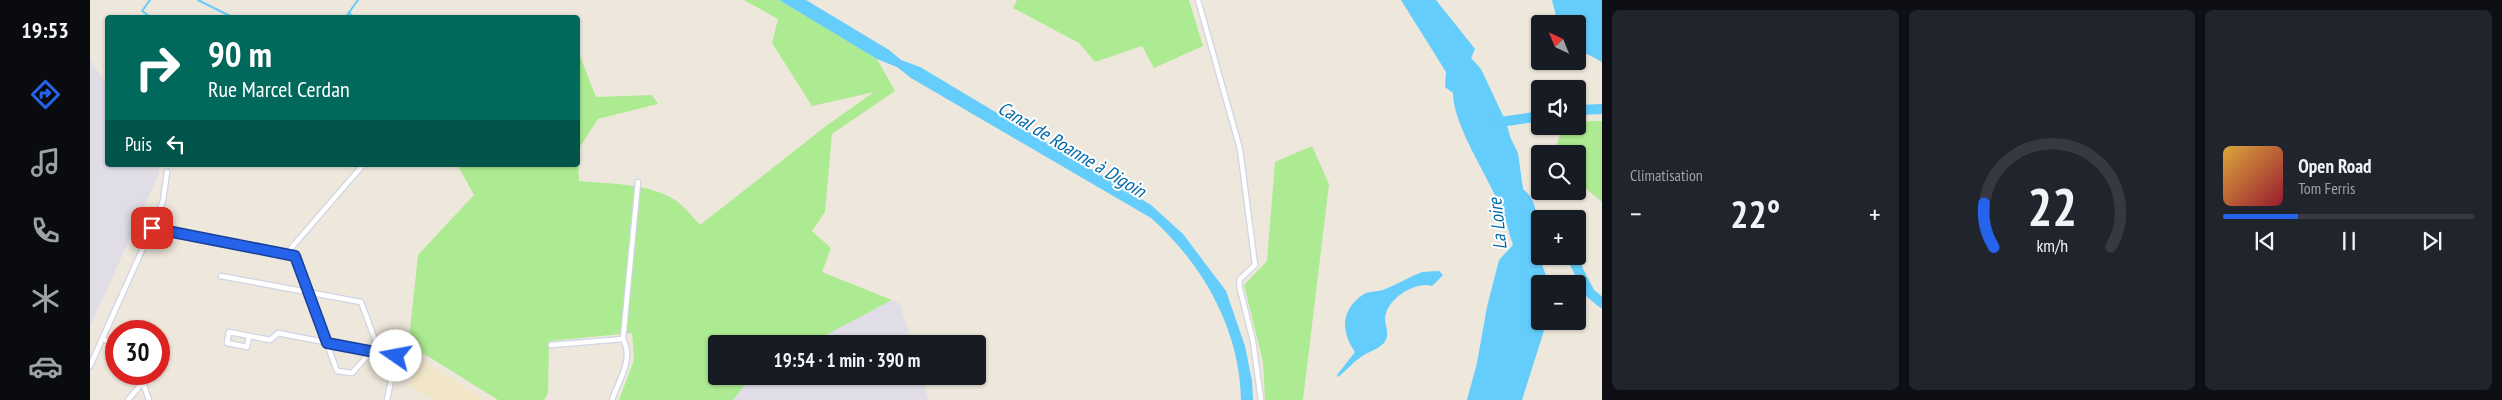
<!DOCTYPE html>
<html lang="fr">
<meta charset="utf-8">
<style>
body{margin:0;font-family:"PT Sans Narrow",sans-serif;background:#20242c;color:#f1f3f6;height:100vh;display:flex;flex-direction:column;font-size:19px;white-space:nowrap}
*{box-sizing:border-box;margin:0}
p{font-size:16px;color:#9ea1a6}
.icon{flex:none;width:28px;height:28px;fill:none;stroke:currentColor;stroke-width:2;stroke-linecap:round;stroke-linejoin:round}
.map{position:relative;flex:1;overflow:hidden}
.sheet{display:flex;flex-direction:column;gap:10px;padding:10px;background:#0d0f14;width:900px}
.sheet>*{flex:none}
.guide{position:absolute;left:15px;top:15px;width:475px;height:152px;border-radius:5px;box-shadow:0 1px 4px #0004;background:#00695c;color:#fff;overflow:hidden}
.needle{width:32px;rotate:317deg}
.tools{position:absolute;left:1441px;top:15px;display:grid;gap:10px}
.tools a{display:grid;place-items:center;width:55px;height:55px;border-radius:5px;background:#171b24;box-shadow:0 1px 4px #0004;font-size:25px}
.speed{position:absolute;left:15px;top:320px;display:flex;gap:10px;font-size:25px;font-weight:700;text-align:center}
.speed>*{display:grid;place-content:center;width:65px;height:65px;border-radius:50%;background:#171b24;box-shadow:0 1px 4px #0004;line-height:1}
.speed .limit{border:8px solid #d22;background:#fff;color:#111}
.pin{position:absolute;display:grid;place-items:center;width:42px;height:42px;color:#fff;margin:-21px;border-radius:10px;box-shadow:0 2px 8px #0006}
.me{position:absolute;width:55px;margin:-28px;rotate:282deg;stroke-linejoin:round;filter:drop-shadow(0 0 4px #0008)}
.turn{display:flex;align-items:center;gap:18px;height:105px;padding:0 20px;font-size:22px}
.turn .icon{width:65px;height:65px;stroke-width:2.5}
.turn b{display:block;font-size:35px;line-height:42px}
.then{display:flex;align-items:center;height:48px;padding:0 20px;background:#0003;gap:10px;font-size:19px}
.big{font-size:38px;font-weight:700;line-height:1.1}
.sheet .widget{flex:1;display:flex;flex-direction:column;justify-content:center;gap:8px;min-width:0;padding:0 18px;border-radius:8px;background:#20242c}
.sheet .dial{align-items:center;gap:0}
.dial svg{height:130px;overflow:visible;fill:none;stroke:#363941;stroke-width:7;stroke-linecap:round;text-anchor:middle}
.dial text{fill:#f1f3f6;stroke:none}
.song{display:flex;align-items:center;gap:15px}
.cover{width:60px;height:60px;border-radius:8px;background:linear-gradient(135deg,hsl(40 70% 55%),hsl(350 70% 35%))}
.played{height:5px;border-radius:2px;background:linear-gradient(90deg,#2563eb 30%,#363941 30%)}
.keys{display:flex;justify-content:space-around;direction:ltr}
.heat{display:flex;justify-content:space-between;align-items:center;font-size:28px;direction:ltr}
.sheet .tiles{flex:1;display:grid;gap:10px;grid-template-columns:repeat(3,1fr)}
.trip{position:absolute;left:618px;top:335px;width:278px;height:50px;border-radius:5px;background:#171b24;box-shadow:0 1px 4px #0004;font-weight:700;line-height:50px;text-align:center}
main{display:flex;flex:1;min-height:0}
.tabs{display:flex;flex-direction:column;width:90px;justify-content:space-around;align-items:center;background:#090b0e;color:#9ea1a6}
.tabs .icon{width:35px;height:35px}
.tabs .current{color:#2563eb}
.tabs b{font-size:22px;color:#f1f3f6}
.map>svg:first-child{display:block}
</style>
<main>
<nav class="tabs">
<b>19:53</b>
<svg class="icon current" aria-label="directions" viewBox="0 0 24 24"><path d="M12 3l9 9-9 9-9-9zM9 14v-3h6M13 9l2 2-2 2"/></svg>
<svg class="icon" aria-label="music" viewBox="0 0 24 24"><path d="M9 18V5l10-2v13"/><circle cx="6" cy="18" r="3"/><circle cx="16" cy="16" r="3"/></svg>
<svg class="icon" aria-label="phone" viewBox="0 0 24 24"><path d="M5 4h4l2 5-3 2q2 4 5 5l2-3 5 2v4C11 20 4 13 5 4z"/></svg>
<svg class="icon" aria-label="climate" viewBox="0 0 24 24"><path d="M12 3v18M4 7l16 10M4 17L20 7"/></svg>
<svg class="icon" aria-label="car" viewBox="0 0 24 24"><path d="M5 17H2v-5l4-1 3-4h7l3 4 3 1v5h-3M9 17h6M6 11h13"/><circle cx="7" cy="17" r="2"/><circle cx="17" cy="17" r="2"/></svg>
</nav>
<div class="map">
<svg width="1512" height="400" viewBox="0 0 1512 400">
<rect width="100%" height="100%" fill="#eee7db"/>
<!-- industrial -->
<g fill="#e0dde6">
<polygon points="0,60 17,85 18,165 68,165 69,173 0,327"/>
<polygon points="802,300 810,304 822,344 719,344"/>
<polygon points="662,376 831,376 838,400 643,400"/>
</g>
<!-- education -->
<polygon fill="#f2e6c9" points="333,361 396,400 344,400 320,385"/>
<!-- green -->
<g fill="#adeb92">
<path d="M654 0H689L787 59 805 91 742 134 735 212 722 231 741 248 732 272 802 300 719 344H626V376H662L643 400H529L544 360 542 333 459 341 458 393 454 400H408L336 355 318 349 328 255 384 195 368 166 488 165V51L506 97 562 95 568 104 508 119 488 150 489 181C521 184 562 183 588 202 597 209 603 218 610 225L736 126 784 92 722 106 682 43 688 19Z"/>
<polygon points="927,0 1099,0 1113,46 1064,68 1052,46 1005,62 989,43 923,8"/>
<polygon points="1501,121 1512,121 1512,202 1488,182 1488,154 1469,154 1467,145 1472,127 1488,126 1488,123"/>
<polygon points="1222,146 1239,184 1213,400 1175,400 1173,362 1154,285 1177,261 1185,162"/>
</g>
<!-- water -->
<g fill="#64cdfb">
<path d="M689 0H716L799 50 811 60 830 67 1061 205 1093 234 1136 291 1155 346 1162 381 1163 400H1151C1150 330 1113 264 1061 218L821 78 807 67 787 59Z"/>
<path d="M1311 0H1346L1385 49 1381 58 1391 69 1416 122 1421 139 1428 153 1433 189C1453 206 1443 224 1447 247 1449 259 1455 272 1459 284H1450V321H1457L1432 400H1377L1387 363 1397 307 1409 260 1423 245C1419 234 1417 222 1412 211 1400 179 1363 126 1363 93L1355 87 1356 72Z"/>
<polygon points="1462,0 1512,0 1512,62 1488,49 1488,24 1468,24"/>
<path d="M1332 272 1349 271 1353 275 1342 286C1326 281 1301 297 1296 313 1292 324 1302 332 1294 343 1288 349 1281 351 1274 355 1265 360 1256 371 1248 377L1247 375 1265 352C1251 331 1250 310 1274 294 1279 291 1287 292 1293 290 1306 285 1319 277 1332 272Z"/>
</g>
<g fill="none" stroke-linecap="round" stroke-linejoin="round">
<!-- stream -->
<g stroke="#64cdfb" stroke-width="2">
<polyline points="60,0 52,11 62,18"/>
<polyline points="108,0 144,18"/>
<polyline points="259,12 263,18"/>
<polyline points="255,18 268,0"/>
</g>
<!-- river -->
<g stroke="#64cdfb" stroke-width="10">
<polyline points="1488,110 1512,109"/>
<polyline points="1404,120 1410,122 1445,117"/>
<polyline points="1435,210 1450,221"/>
<polyline points="1481,256 1500,293 1512,303"/>
</g>
<defs>
<g id="street">
<polyline points="1108,0 1150,149 1165,265 1150,279 1149,285 1163,341 1171,400"/>
<polyline points="62,228 205,256 247,371 262,373 282,351"/>
<polyline points="196,254 273,165"/>
<polyline points="131,276 271,302 290,353"/>
<polyline points="159,336 157,347 137,343 139,332 180,340 188,333 306,356 297,400"/>
<polyline points="13,339 26,345"/>
<polyline points="461,345 533,339"/>
<polyline points="0,366 62,228 73,201 77,172"/>
<polyline points="50,374 59,400"/>
<polyline points="38,400 53,382"/>
<path d="M522 400C529 380 544 359 533 339L548 182"/>
</g>
</defs>
<!-- street casing -->
<use href="#street" stroke="#d0d4e5" stroke-width="7"/>
<!-- street -->
<use href="#street" stroke="#fff" stroke-width="4.5"/>
</g>
<g fill="none" stroke-linecap="round" stroke-linejoin="round">
<defs>
<polyline id="route" points="62,228 205,256 237,343 306,356"/>
</defs>
<!-- route casing -->
<use href="#route" stroke="#184099" stroke-width="12"/>
<!-- route -->
<use href="#route" stroke="#2563eb" stroke-width="9"/>
</g>
<g text-anchor="middle" stroke-width="4" stroke-linejoin="round" paint-order="stroke">
<!-- water labels -->
<g font-size="19" font-style="italic" fill="#0069aa" stroke="#fff">
<text transform="translate(982 149) rotate(31)" y="7">Canal de Roanne à Digoin</text>
<text transform="translate(1407 224) rotate(-96)" y="7">La Loire</text>
</g>
</g>
</svg>
<div class="tools">
<a><svg class="needle" viewBox="-14 -14 28 28"><path d="M0-13l5 13h-10z" fill="#e53935"/><path d="M0 13l5-13h-10z" fill="#9ea1a6"/></svg></a>
<a><svg class="icon" aria-label="sound" viewBox="0 0 24 24"><path d="M4 9h4l5-4v14l-5-4H4zM17 9q2 3 0 6"/></svg></a>
<a><svg class="icon" aria-label="search" viewBox="0 0 24 24"><circle cx="10" cy="10" r="6"/><path d="M15 15l6 6"/></svg></a>
<a>+</a>
<a>−</a>
</div>
<div class="speed"><div class="limit">30</div></div>
<div class="pin" style="left:62px;top:228px;background:#d93025"><svg class="icon" aria-label="arrive" viewBox="0 0 24 24"><path d="M6 21V4h12l-3 4 3 4H6"/></svg></div>
<svg class="me" style="left:306px;top:356px" viewBox="-20 -20 40 40"><circle r="19" fill="#fff"/><path d="M0-13L10 11 0 6-10 11z" fill="#2563eb"/></svg>
<div class="trip">19:54 · 1 min · 390 m</div>
<div class="guide">
<div class="turn"><svg class="icon" aria-label="right" viewBox="0 0 24 24"><path d="M7 20v-9h11M14 6l5 5-5 5"/></svg><div><b>90 m</b>Rue Marcel Cerdan</div></div>
<div class="then">Puis<svg class="icon" aria-label="left" viewBox="0 0 24 24"><path d="M17 20v-9H6M10 6l-5 5 5 5"/></svg></div>
</div>
</div>
<section class="sheet">
<div class="tiles">
<div class="widget"><p>Climatisation</p>
<div class="heat"><a>−</a><b class="big">22°</b><a>+</a></div>
</div>
<div class="widget dial"><svg viewBox="0 0 100 80">
<path d="M14 69A42 42 0 1 1 86 69"/>
<path d="M14 69A42 42 0 0 1 8 42" stroke="#2563eb"/>
<text x="50" y="56" font-size="32" font-weight="700">22</text>
<text x="50" y="72" font-size="11">km/h</text>
</svg></div>
<div class="widget">
<div class="song"><i class="cover"></i><div><b>Open Road</b><p>Tom Ferris</p></div></div>
<div class="played"></div>
<div class="keys"><svg class="icon" aria-label="previous" viewBox="0 0 24 24"><path d="M18 5L8 12l10 7zM5 5v14"/></svg><svg class="icon" aria-label="pause" viewBox="0 0 24 24"><path d="M8 5v14M16 5v14"/></svg><svg class="icon" aria-label="next" viewBox="0 0 24 24"><path d="M6 5l10 7-10 7zM19 5v14"/></svg></div>
</div>
</div>
</section>
</main>
